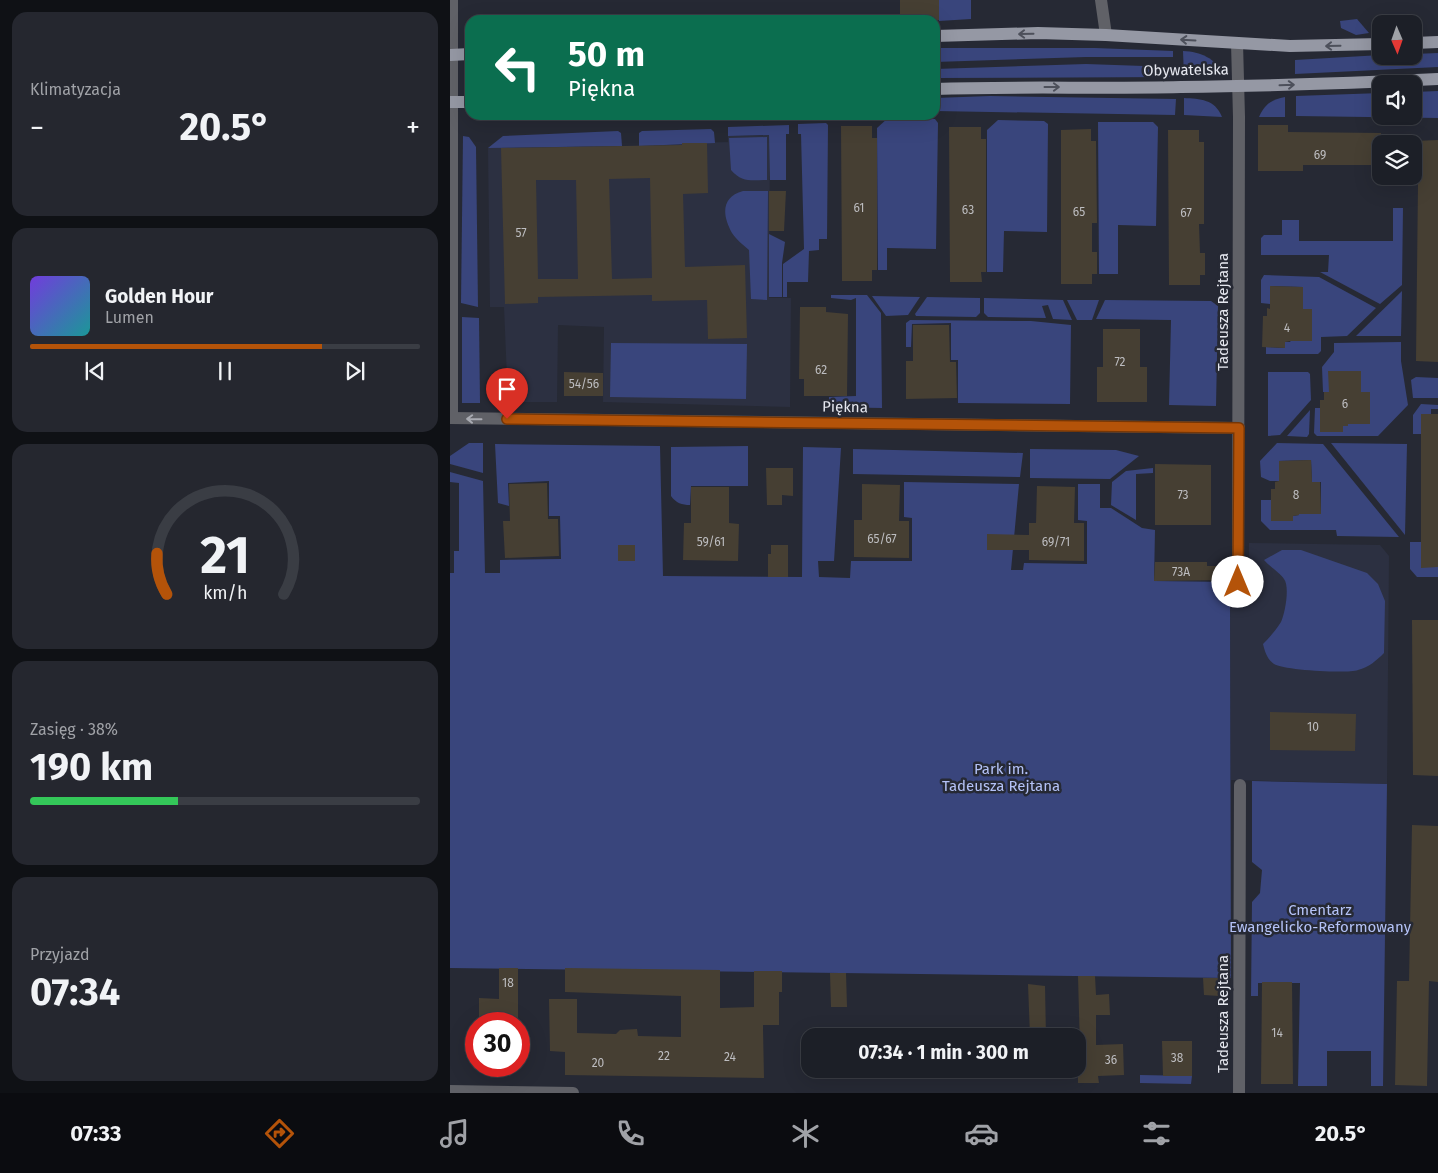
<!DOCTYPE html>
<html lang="pl">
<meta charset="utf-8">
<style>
body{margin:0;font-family:"Fira Sans",sans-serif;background:#25272f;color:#f1f3f6;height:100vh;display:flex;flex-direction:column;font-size:19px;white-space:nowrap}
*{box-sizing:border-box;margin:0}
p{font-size:16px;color:#a0a2a7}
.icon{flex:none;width:28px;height:28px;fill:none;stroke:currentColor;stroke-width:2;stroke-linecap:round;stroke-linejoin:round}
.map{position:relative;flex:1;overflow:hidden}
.sheet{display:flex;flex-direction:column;gap:12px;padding:12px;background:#0f1115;width:450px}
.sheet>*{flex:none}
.top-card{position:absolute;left:15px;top:15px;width:475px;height:105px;border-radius:15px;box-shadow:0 5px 20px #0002,0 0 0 1px #3a3d44;background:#0b6e4f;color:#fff;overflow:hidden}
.needle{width:32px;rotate:178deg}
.buttons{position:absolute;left:922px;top:15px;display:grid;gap:10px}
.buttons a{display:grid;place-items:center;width:50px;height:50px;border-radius:10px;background:#1c1f27;box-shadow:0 5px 20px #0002,0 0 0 1px #3a3d44;font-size:25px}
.speed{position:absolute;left:15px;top:1012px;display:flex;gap:10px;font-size:25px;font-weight:700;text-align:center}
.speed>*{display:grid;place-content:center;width:65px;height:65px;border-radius:50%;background:#1c1f27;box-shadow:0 5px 20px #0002,0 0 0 1px #3a3d44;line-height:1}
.speed .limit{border:8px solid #d22;background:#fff;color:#111}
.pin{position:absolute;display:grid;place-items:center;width:42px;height:42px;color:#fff;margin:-51px -21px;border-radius:50% 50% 50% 0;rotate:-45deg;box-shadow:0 0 5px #0007}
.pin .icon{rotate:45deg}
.me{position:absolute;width:55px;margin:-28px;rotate:0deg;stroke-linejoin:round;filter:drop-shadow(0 0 4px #0008)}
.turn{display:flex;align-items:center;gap:18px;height:105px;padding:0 20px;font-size:22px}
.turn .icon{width:65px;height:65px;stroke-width:2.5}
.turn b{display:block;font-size:35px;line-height:42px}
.big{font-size:38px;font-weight:700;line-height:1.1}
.sheet .card{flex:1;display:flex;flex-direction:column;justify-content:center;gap:8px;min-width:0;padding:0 18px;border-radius:15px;background:#25272f}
.sheet .dial{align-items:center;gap:0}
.dial svg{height:130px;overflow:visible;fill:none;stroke:#3a3d44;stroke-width:7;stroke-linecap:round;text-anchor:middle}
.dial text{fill:#f1f3f6;stroke:none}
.song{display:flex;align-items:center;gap:15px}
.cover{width:60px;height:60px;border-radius:8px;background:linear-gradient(135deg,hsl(260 70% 55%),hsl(180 70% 35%))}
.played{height:5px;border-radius:2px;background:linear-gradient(90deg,#b45309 75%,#3a3d44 75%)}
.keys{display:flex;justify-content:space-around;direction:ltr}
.heat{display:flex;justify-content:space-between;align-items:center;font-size:28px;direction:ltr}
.charge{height:8px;border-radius:4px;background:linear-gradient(90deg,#34c759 38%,#3a3d44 0)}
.trip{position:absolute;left:351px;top:1028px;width:285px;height:50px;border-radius:15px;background:#1c1f27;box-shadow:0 5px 20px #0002,0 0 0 1px #3a3d44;font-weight:700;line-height:50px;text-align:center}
.dock{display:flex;height:80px;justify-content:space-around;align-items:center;background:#0b0c10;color:#a0a2a7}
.dock .icon{width:35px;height:35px}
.dock .on{color:#b45309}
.dock b{font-size:22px;color:#f1f3f6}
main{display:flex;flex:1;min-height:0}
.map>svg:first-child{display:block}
</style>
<main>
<section class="sheet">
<div class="card"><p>Klimatyzacja</p>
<div class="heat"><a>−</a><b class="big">20.5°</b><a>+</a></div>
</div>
<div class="card">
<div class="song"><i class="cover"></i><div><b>Golden Hour</b><p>Lumen</p></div></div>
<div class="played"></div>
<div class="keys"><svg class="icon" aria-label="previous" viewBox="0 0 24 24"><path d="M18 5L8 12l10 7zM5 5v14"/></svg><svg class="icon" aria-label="pause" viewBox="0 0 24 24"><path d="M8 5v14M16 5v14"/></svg><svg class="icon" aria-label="next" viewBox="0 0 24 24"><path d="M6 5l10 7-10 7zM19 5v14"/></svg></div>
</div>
<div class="card dial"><svg viewBox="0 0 100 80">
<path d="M14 69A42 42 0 1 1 86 69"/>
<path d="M14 69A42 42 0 0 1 8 44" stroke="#b45309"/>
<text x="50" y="56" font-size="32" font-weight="700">21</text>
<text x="50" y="72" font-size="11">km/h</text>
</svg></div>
<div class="card"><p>Zasięg · 38%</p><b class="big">190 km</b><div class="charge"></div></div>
<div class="card"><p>Przyjazd</p><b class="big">07:34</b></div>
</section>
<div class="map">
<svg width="988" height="1093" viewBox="0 0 988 1093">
<rect width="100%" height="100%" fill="#262934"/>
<!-- built -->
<g fill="#2c3041">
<polygon points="320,135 319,298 341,298 340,407 153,402 154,327 108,325 107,402 58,402 54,307 40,307 38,148 232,145 232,143 278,142 278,136"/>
<polygon points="799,543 930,545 939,556 937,784 781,780 780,582 799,581"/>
</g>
<!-- green -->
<g fill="#39457c">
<polygon points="489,0 521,0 521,19 489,21"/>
<polygon points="907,19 919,33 906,35 891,28 890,21"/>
<polygon points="485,48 645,48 723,51 723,57 636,57 485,62"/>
<path d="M733 51C751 52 765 58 773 74L734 77Z"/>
<polygon points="988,53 988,67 845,74 845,60 931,55 964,56 964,54"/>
<polygon points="636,64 723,67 724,77 485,78 485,69"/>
<polygon points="988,91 988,118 846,116 846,96 931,93 931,116 964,116 964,92"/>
<polygon points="540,96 726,99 725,115 485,111 485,98"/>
<path d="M835 97V117H809C815 104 821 100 835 97Z"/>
<path d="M734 98C750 99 765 99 772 117L734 115Z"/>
<polygon points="61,115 240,115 62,120"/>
<polygon points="438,118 485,119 488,123 486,249 437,248 437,270 428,270 427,128"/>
<polygon points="548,120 594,121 598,124 597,232 554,231 553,272 537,272 537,130"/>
<polygon points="648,122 703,122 708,127 706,226 668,225 668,274 649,274"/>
<polygon points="376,123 378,125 377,239 369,239 369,250 359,251 358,282 337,282 337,297 333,297 333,264 354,249 351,134 348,134 348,124"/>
<polygon points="339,125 339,134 336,134 336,180 320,180 319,135 278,136 278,127"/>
<polygon points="261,129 264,132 265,143 189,146 189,133 192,131"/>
<polygon points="168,131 171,133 172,146 38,148 53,136"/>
<polygon points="13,136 19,137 26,147 28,307 11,303"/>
<path d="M317 137V180C302 180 292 183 281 170L279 138Z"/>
<path d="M293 191H318L317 300 301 299 299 250C293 245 286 239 282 233 272 215 271 197 293 191Z"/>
<polygon points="943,208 953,208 952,285 930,304 870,272 878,272 879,255 811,255 811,238 814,235 832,235 832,220 849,220 849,241 943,241"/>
<polygon points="319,234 335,242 332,263 332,297 319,297"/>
<polygon points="814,275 869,277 926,308 897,336 871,337 871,351 868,354 816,354 816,347 835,348 835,342 840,342 862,309 853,309 852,287 821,286 820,304 811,303 811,280"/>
<polygon points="952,291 951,336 906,336"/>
<polygon points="381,295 417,295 431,313 432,408 379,407 379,397 406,396 406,298 401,300 381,298"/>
<polygon points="422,296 470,297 458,315 436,316"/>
<polygon points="477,297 530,298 530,313 526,317 466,316 465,314"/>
<polygon points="534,298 613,300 622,320 603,319 598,305 592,306 596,318 538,317 534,313"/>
<polygon points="617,300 649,300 642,320 627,320"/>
<polygon points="655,300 761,301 768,306 766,406 719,405 721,320 646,319"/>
<polygon points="12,317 29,318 30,403 12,403"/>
<polygon points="460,320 581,321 621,325 620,404 508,403 508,360 501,360 501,323 462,324 461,347 456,347 456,323"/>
<polygon points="951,342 951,361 958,405 928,436 867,436 864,433 865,408 870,408 893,426 898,426 898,424 920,424 920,392 911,392 911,371 879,371 879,392 873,392 872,367 884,352 884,343"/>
<polygon points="161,343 297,344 296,399 160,397"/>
<polygon points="818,372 858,372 860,374 861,400 830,435 818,436"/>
<polygon points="966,377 988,378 988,398 963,398 961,380"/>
<polygon points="971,404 988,405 988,409 981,409 981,414 971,414 971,434 963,434 963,415"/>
<polygon points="860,410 859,434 857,437 837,436"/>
<polygon points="19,443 33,443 33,473 0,464 0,456"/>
<polygon points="827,443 873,444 949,537 887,536 886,530 820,530 811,521 811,500 821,500 821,521 843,521 843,516 849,515 849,514 871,513 871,482 862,482 861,460 829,461 829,481 820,481 811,477 810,461"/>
<polygon points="881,443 957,444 955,535"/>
<polygon points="45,444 210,446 213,576 352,577 353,447 391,448 384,561 368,561 369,577 400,578 401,561 462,561 462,518 454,517 454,482 569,484 561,570 573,570 574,563 637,564 637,521 628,520 628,484 650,484 650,508 661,508 692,528 705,530 704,581 780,582 781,978 0,968 0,573 4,573 4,551 9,551 9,483 0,482 0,472 33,481 35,573 50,573 50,560 111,559 110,516 99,516 99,481 58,483 59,506 48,503"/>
<path d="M298 446V486H241L240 505C232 505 226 503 221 496V447Z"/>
<polygon points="403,449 573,453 570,477 403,474"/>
<polygon points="580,449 666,450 689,456 660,479 580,478"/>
<polygon points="703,468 703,473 686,474 686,520 661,505 662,482 676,471"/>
<polygon points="960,542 971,542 971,567 988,567 988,577 967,577 960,569"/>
<path d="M832 550H851L917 573 928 584 935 601 934 653C926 661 919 667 908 670 897 674 833 670 824 664 817 659 815 652 813 644 820 637 826 630 831 622 835 613 840 587 834 579 830 573 819 566 814 560Z"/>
<polygon points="802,781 937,784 933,1086 921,1086 921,1051 877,1051 877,1086 848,1086 850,983 808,983 808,996 801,996 802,902 810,893 812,870 802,862"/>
<polygon points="690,1075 742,1076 741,1084 690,1083"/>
</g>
<!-- building -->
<g fill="#463f33" fill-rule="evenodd">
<rect x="450" y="0" width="39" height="20"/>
<polygon points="808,125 838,125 838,132 931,133 931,165 853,165 853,171 808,171"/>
<polygon points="391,126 422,126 422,138 427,138 427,270 422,270 422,281 392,281"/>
<polygon points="499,127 531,127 531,139 536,139 536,272 531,272 532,282 500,282"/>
<polygon points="641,129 641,141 646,141 647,223 642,223 642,252 647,252 647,274 642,274 642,284 611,284 611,130"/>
<polygon points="718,130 749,130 749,142 754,142 754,224 749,224 750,253 755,253 755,275 750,275 750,285 719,285"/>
<polygon points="988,140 988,362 966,361 968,184 964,184 964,141"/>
<path d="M232 143H257L258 193 233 194 235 267 295 265 297 338 258 339 257 300 202 301V295L88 297V303L55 304 51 148 232 145ZM200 178 202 278 162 279 159 179ZM86 180H126L128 279H88Z"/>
<polygon points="319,191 336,191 334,231 319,231"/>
<polygon points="820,286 853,287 853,309 862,309 862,341 840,341 835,342 835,348 812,347 813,316 817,316 817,308 820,309"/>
<polygon points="350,307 376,307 376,312 398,314 397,396 354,396 354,379 349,379"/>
<polygon points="463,325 499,325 500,362 506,362 507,398 456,399 456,361 463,361"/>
<polygon points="653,329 690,329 690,367 697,367 697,402 647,402 647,367 653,367"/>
<polygon points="878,371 911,371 911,392 920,392 920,424 898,424 898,426 893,426 893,432 870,432 870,400 874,400 874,392 879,392"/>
<polygon points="114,372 153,373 153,396 114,396"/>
<polygon points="971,414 988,414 988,567 971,568"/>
<polygon points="861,460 862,482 870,482 871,514 849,514 849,515 843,516 843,521 821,521 821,489 825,489 825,482 829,481 829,461"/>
<polygon points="705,464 761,465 761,525 705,525"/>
<polygon points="316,468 343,468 343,496 332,495 332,505 317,505"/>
<polygon points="97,483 98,519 108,519 109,556 55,558 53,521 60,521 59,484"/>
<polygon points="412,484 450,485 449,521 459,521 459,558 404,557 404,520 412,520"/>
<polygon points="587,486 625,487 624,523 634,523 634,561 579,560 579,550 537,550 537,534 579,535 579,523 586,523"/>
<polygon points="241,487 279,487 279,523 289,524 288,561 233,560 234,523 241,523"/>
<rect x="168" y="545" width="17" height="16"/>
<polygon points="321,545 338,545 338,577 318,577 318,554 321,554"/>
<polygon points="705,562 757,562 757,566 777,566 777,580 704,581"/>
<polygon points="962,620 988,620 988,776 963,775"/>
<polygon points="820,712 906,714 905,751 820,750"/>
<polygon points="962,825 988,826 988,982 979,981 977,1086 945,1085 947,981 959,981"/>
<polygon points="49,968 68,968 68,1024 49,1024 49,1019 29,1019 29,998 49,999"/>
<polygon points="115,968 270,970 270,1008 304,1007 304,971 332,971 332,992 329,992 329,1025 313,1025 313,1029 314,1078 115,1075 115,1052 100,1051 99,999 127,999 127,1033 166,1034 170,1030 187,1029 188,1036 231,1037 231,996 115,992"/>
<polygon points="380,973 396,973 397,1007 381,1007"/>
<polygon points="628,976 645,976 646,995 659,994 660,1015 646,1015 646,1045 673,1044 674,1075 648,1076 649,1083 628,1083 628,1049 630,1049"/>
<polygon points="753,978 769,978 769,996 754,995"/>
<polygon points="812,982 842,982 843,1084 811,1084"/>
<polygon points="578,984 595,986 596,1036 580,1036"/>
<polygon points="712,1041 742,1041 742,1076 713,1076"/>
</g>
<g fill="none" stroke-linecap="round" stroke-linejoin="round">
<!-- minor -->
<g stroke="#606167" stroke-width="12">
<polyline points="651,0 656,35"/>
<polyline points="787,43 789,117 788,582"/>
<polyline points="0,418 789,428"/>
<polyline points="2,418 2,0"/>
<polyline points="0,1091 123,1093"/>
<polyline points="789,1093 790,785"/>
</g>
<!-- major -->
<g stroke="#9598a4" stroke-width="12">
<polyline points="485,36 588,33 656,35 840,46 931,44"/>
<polyline points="964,43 988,42"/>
<polyline points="0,55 20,54"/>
<path d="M485 89C567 86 649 89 731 87 817 86 902 83 988 79"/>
<polyline points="0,102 20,102"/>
</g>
</g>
<!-- one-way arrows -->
<defs><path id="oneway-shaft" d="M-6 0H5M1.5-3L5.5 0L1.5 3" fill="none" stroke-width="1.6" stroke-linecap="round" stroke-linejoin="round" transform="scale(1.25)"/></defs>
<g stroke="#4d505b">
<use href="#oneway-shaft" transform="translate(576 34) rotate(179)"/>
<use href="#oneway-shaft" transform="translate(738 40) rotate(-177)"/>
<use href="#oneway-shaft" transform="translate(883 46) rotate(179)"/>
<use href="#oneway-shaft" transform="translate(837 85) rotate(-2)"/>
<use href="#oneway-shaft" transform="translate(602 87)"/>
</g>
<use stroke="#a9abb2" href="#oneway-shaft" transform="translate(24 419) rotate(-179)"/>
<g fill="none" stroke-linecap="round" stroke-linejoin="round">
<defs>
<polyline id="route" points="57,419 789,428 788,582"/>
</defs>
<!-- route casing -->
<use href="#route" stroke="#753606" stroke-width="12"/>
<!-- route -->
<use href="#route" stroke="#b45309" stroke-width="9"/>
</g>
<g text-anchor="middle" stroke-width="5" stroke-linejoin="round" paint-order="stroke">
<!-- number labels -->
<g font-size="12" fill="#bdbdc0">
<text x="870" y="159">69</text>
<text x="409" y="212">61</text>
<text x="518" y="214">63</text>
<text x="629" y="216">65</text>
<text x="736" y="217">67</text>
<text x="71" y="237">57</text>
<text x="837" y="332">4</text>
<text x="670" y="366">72</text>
<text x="371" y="374">62</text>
<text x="134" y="388">54/56</text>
<text x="895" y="408">6</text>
<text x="733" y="499">73</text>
<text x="846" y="499">8</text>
<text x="432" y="543">65/67</text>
<text x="261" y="546">59/61</text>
<text x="606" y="546">69/71</text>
<text x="731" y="576">73A</text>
<text x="863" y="731">10</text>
<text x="58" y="987">18</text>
<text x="827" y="1037">14</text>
<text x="214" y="1060">22</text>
<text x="280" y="1061">24</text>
<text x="727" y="1062">38</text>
<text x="661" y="1064">36</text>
<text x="148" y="1067">20</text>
</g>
<!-- street labels -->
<g font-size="15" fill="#e5e7ef" stroke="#262934">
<text transform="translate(736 70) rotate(-1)" y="5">Obywatelska</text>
<text transform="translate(773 312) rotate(-90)" y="5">Tadeusza Rejtana</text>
<text transform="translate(395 407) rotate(1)" y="5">Piękna</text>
<text transform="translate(773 1014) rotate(-90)" y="5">Tadeusza Rejtana</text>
</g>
<!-- park labels -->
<g font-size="15" fill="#b4c2f7" stroke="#262934">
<text x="551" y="774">Park im.<tspan x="551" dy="17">Tadeusza Rejtana</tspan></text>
<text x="870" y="915">Cmentarz<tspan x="870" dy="17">Ewangelicko-Reformowany</tspan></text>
</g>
</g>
</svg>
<div class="buttons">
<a><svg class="needle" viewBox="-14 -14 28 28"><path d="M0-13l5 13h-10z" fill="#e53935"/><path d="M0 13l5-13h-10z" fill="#a0a2a7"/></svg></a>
<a><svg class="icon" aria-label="sound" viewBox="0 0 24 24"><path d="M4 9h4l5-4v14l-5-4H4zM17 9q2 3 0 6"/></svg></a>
<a><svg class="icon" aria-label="layers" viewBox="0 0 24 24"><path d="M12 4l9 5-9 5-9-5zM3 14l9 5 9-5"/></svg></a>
</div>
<div class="speed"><div class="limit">30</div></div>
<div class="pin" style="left:57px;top:419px;background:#d93025"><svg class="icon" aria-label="arrive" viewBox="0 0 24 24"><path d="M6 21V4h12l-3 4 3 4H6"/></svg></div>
<svg class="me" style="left:788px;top:582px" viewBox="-20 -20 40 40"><circle r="19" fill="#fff"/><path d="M0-13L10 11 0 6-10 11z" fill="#b45309"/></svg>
<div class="trip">07:34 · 1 min · 300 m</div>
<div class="top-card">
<div class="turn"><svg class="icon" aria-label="left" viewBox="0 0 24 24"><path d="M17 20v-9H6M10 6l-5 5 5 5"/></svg><div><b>50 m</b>Piękna</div></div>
</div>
</div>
</main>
<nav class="dock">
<b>07:33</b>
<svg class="icon on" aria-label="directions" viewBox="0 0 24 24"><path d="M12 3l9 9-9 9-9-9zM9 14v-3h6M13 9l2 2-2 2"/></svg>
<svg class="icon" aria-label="music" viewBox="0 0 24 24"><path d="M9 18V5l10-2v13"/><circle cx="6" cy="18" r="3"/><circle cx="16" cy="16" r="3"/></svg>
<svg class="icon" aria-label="phone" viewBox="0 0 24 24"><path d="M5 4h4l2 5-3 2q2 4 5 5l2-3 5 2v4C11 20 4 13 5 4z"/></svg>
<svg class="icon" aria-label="climate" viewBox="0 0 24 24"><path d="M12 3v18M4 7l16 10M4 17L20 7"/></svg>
<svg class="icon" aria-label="car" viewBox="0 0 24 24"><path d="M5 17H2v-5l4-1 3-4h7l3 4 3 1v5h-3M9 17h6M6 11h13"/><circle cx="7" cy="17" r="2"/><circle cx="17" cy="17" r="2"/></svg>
<svg class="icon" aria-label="filters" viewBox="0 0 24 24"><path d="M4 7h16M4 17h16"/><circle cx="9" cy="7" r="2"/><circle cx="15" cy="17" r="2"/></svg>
<b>20.5°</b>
</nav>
